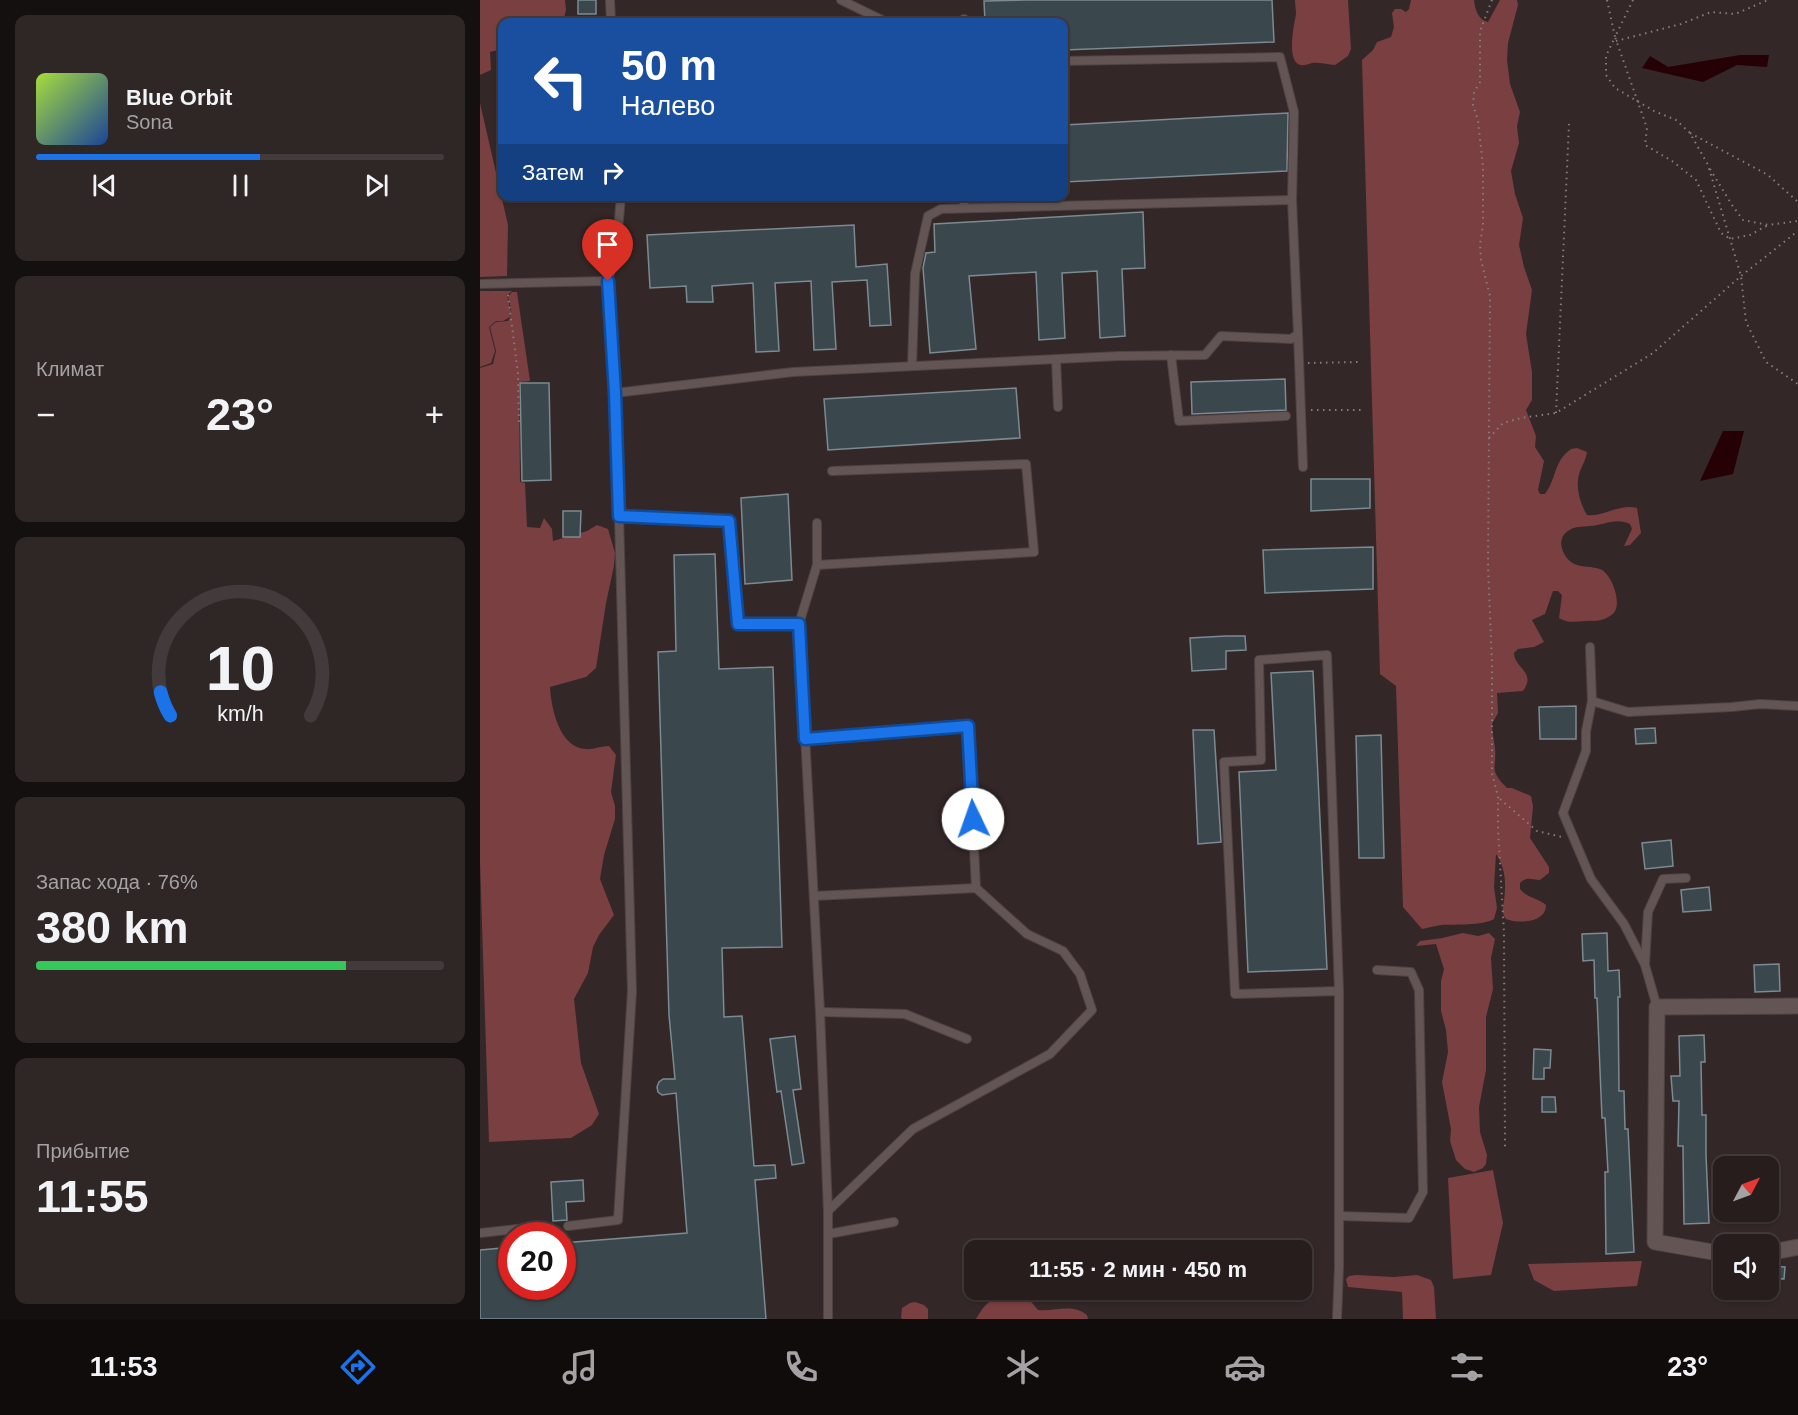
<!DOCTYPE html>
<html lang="ru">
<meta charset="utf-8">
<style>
body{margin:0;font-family:Helvetica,sans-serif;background:#2f2626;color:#f1f3f6;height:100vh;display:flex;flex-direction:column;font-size:22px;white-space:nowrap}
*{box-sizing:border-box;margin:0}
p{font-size:20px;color:#a4a2a4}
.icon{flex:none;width:33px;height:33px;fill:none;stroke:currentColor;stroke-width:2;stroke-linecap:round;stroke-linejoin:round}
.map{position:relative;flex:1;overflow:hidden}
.details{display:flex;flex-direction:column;gap:15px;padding:15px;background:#151010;width:480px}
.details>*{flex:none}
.hud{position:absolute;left:18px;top:18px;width:570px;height:183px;border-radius:12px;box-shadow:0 2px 4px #0004,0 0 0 2px #433b3b;background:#1a4fa0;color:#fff;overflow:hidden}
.needle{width:39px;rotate:49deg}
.tools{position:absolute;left:1233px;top:1156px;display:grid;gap:12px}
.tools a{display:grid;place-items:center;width:66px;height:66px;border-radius:12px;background:#271d1d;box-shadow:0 2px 4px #0004,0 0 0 2px #433b3b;font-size:30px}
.speed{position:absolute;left:18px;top:1222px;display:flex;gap:12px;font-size:30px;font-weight:700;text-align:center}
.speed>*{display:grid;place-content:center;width:78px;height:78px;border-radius:50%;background:#271d1d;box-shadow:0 2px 4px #0004,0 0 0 2px #433b3b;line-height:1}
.speed .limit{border:9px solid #d22;background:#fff;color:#111}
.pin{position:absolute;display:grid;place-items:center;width:51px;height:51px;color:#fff;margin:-62px -26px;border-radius:50% 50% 50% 0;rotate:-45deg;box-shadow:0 0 6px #0007}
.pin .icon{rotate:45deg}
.me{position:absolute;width:66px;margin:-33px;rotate:357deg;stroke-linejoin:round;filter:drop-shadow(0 0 4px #0008)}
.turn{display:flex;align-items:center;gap:21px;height:126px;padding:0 24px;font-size:27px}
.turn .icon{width:78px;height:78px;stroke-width:2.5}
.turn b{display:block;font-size:42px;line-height:51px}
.then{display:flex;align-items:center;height:57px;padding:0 24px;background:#0003;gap:12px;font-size:22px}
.big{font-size:45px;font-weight:800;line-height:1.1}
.details .tile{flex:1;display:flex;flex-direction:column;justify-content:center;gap:9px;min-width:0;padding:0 21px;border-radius:12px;background:#2f2626}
.details .dial{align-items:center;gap:0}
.dial svg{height:156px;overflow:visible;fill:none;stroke:#433b3b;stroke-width:7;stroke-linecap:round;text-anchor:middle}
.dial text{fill:#f1f3f6;stroke:none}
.song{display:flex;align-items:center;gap:18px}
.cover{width:72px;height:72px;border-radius:9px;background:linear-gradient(135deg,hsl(80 70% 55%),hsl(220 70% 35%))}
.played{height:6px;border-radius:3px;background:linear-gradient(90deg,#1a73e8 55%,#433b3b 55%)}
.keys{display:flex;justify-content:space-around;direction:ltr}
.heat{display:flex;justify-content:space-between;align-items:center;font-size:33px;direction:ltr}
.charge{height:9px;border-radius:4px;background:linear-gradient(90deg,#34c759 76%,#433b3b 0)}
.trip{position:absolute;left:484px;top:1240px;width:348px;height:60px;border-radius:12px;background:#271d1d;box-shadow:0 2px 4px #0004,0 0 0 2px #433b3b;font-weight:800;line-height:60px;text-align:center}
.tabs{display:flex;height:96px;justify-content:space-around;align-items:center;background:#100c0c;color:#a4a2a4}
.tabs .icon{width:42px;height:42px}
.tabs .active{color:#1a73e8}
.tabs b{font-size:27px;color:#f1f3f6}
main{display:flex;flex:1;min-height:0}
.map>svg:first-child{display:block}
</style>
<main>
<section class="details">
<div class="tile">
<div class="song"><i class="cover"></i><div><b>Blue Orbit</b><p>Sona</p></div></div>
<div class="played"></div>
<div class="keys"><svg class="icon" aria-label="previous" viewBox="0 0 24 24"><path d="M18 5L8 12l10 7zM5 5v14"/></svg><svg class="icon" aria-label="pause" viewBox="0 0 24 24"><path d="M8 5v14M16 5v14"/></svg><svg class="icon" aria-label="next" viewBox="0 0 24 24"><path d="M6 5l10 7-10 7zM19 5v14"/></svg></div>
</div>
<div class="tile"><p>Климат</p>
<div class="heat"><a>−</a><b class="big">23°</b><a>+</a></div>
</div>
<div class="tile dial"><svg viewBox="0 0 100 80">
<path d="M14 69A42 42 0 1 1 86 69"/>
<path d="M14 69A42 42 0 0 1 9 57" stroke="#1a73e8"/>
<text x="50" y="56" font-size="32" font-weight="700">10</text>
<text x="50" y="72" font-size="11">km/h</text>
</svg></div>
<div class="tile"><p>Запас хода · 76%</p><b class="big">380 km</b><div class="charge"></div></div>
<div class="tile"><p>Прибытие</p><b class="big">11:55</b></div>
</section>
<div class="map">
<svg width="1318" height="1319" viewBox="0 0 1318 1319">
<rect width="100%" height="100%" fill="#342727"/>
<!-- green -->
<g fill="#7a3f41">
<polygon points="0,0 85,0 86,10 83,22 22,22 22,49 10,52 11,70 0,75"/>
<path d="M815 0H868L871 49 868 56 855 65C848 65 839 62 832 63 827 64 823 67 818 64 807 57 814 25 816 14 816 10 815 5 815 0Z"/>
<path d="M931 0H994C995 9 998 20 1008 22L1020 0H1037L1038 5 1028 43 1027 60 1030 84 1040 112 1037 126 1039 143 1031 171 1035 194 1043 218 1039 245 1044 267 1052 290 1046 334 1052 372V400L1046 410 1056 436 1055 447 1064 461 1058 490 1060 494H1065C1077 478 1073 462 1091 449L1097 448 1107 452C1106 459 1103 464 1100 471 1095 485 1099 502 1107 515 1124 517 1140 503 1157 508L1161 533 1150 545 1144 546 1152 529 1150 524C1136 517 1124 525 1110 526 1102 527 1094 526 1088 531 1076 539 1082 555 1091 562 1101 569 1112 565 1122 570 1132 576 1141 601 1135 611 1132 617 1121 621 1114 621 1103 620 1089 625 1079 618L1082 595 1078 591H1073L1065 614 1052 620 1064 642 1054 647 1038 649 1034 653C1034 668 1057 672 1043 691L1017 693 1018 713 1012 724C1012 732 1014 740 1015 748 1017 769 1008 769 1027 788H1032L1051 796 1053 806 1050 838 1069 867V873L1060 880C1051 880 1047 876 1040 883V889C1047 898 1058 898 1066 905 1066 923 1038 924 1026 919 1021 912 1023 909 1024 901 1026 885 1026 868 1016 854L1014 887 1017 908 1014 919C1002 926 975 924 961 925 954 926 948 928 942 929L923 907 916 686 900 674 882 60 893 50 897 42 911 37 914 27 912 13 915 9H921L926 12 929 9Z"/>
<polygon points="0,103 28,225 27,276 0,277"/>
<polygon points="0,291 32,291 27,296 31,312 30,317 23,321 16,321 9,327 15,351 11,363 0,367"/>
<path d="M32 292H37L50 381 39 382 40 482 45 483 47 527 60 528 64 518 72 529 73 541 107 531 117 525 128 529 135 553 134 566 126 603 116 668 106 677 70 687C71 707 79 747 105 749 112 750 121 746 129 746L136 755 131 792 135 806V819L124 855 120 879 134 915 119 935 113 947 108 973 94 999 101 1063 119 1114 112 1125 91 1138 9 1142 0 862V368L13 364 16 351 10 327 16 322 28 321C34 313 30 306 28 297Z"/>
<polygon points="983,933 998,936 1009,933 1015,939 1011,958 1013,989 1006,1017 1006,1070 999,1107 1000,1132 1007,1155 1006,1164 1003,1168 994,1172 985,1169 976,1160 970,1141 971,1129 962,1082 968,1052 966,1030 961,1011 961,981 964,969 956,944 936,946 940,941 962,938"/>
<polygon points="1013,1170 1023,1223 1011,1275 973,1279 968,1178"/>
<polygon points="1162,1261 1157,1286 1074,1291 1054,1280 1048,1264"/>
<polygon points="876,1275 914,1277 937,1275 951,1280 954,1287 956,1319 923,1319 922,1292 868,1287 866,1279 869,1276"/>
<path d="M543 1296 547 1297 558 1310C575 1312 592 1303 607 1315L608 1319H496C511 1293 517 1299 543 1296Z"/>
<polygon points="435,1302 444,1305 448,1309 448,1319 422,1319 421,1317 422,1308 430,1303"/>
</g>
<!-- water -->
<g fill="#250004">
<polygon points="1260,55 1289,55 1287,67 1257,65 1223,82 1162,68 1170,56 1188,67"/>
<polygon points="1243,431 1264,431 1253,474 1220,481"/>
</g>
<!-- building -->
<g fill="#3a474d" stroke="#7c8a92" stroke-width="1.5">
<rect x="98" y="0" width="18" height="14"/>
<polygon points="547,0 792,0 794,42 584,50 584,22 505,22 504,1"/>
<polygon points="808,113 807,171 584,182 584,125"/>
<polygon points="663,212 665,268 642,269 645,336 620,338 617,271 582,273 585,338 559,340 556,272 489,276 496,349 450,353 443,268 446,253 455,252 454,224"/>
<polygon points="374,225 376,267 407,264 411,325 390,326 387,280 352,282 356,349 334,350 331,281 295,283 299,351 276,352 273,283 232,286 233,302 207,302 206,286 170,288 167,235"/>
<polygon points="805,379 806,410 712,414 711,382"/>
<polygon points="40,383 69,383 71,480 42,481"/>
<polygon points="536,388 540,438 348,450 344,399"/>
<polygon points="831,479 890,479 890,508 831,511"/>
<polygon points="308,494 312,580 265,584 261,498"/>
<polygon points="83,511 101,511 100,537 83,537"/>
<polygon points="893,547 893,589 785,593 783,550"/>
<polygon points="235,554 239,669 293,667 302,947 242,948 244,1017 262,1016 274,1166 295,1165 296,1178 275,1180 286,1319 0,1319 0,1250 32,1247 32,1287 82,1287 82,1243 207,1233 196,1093 182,1095 178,1092 177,1087 179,1082 183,1079 195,1079 189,1015 178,652 196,651 194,555"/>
<polygon points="746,636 765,636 766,650 746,651 746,669 712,671 710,638"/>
<polygon points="833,671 847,969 768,972 759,772 796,770 791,673"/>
<polygon points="1096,706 1096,739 1060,739 1059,707"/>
<polygon points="1175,728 1176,743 1156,744 1155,729"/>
<polygon points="713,730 734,730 741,842 718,844"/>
<polygon points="901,735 904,858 879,858 876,736"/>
<polygon points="1191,840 1193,866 1165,869 1162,843"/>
<polygon points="1229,887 1231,910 1203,912 1201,890"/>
<polygon points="1127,933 1128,971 1139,970 1140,997 1138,997 1139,1091 1144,1091 1145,1129 1148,1129 1154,1252 1126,1254 1125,1172 1128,1172 1125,1118 1122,1118 1117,998 1115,998 1114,960 1103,961 1102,934"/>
<polygon points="1299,964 1300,991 1275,992 1274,965"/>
<polygon points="1224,1035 1225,1062 1221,1062 1222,1115 1226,1115 1226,1155 1229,1223 1204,1224 1203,1146 1198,1146 1199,1101 1193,1101 1191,1076 1200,1076 1199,1036"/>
<polygon points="315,1036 321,1089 313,1090 324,1163 312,1165 301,1091 297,1092 290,1039"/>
<polygon points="1054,1049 1071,1050 1070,1068 1064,1068 1064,1079 1053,1079"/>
<polygon points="1062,1097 1075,1097 1076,1112 1062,1112"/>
<polygon points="103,1180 104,1201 86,1202 87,1220 73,1221 71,1182"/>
<polygon points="1288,1266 1305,1267 1304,1279 1288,1278"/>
</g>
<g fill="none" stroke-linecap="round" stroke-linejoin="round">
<defs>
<g id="service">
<polyline points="130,0 131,22"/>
<polyline points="361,0 406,22"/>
<polyline points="484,22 484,19"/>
<polyline points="141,196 137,242 128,281 135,393 139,516 249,521 258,624 319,624 340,1012 348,1211 348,1319"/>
<polyline points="484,208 484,196"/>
<polyline points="0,284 128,281"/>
<polyline points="818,334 823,467"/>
<polyline points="691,355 699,421 806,416"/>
<polyline points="576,359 578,407"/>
<polyline points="432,366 435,274 448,216 461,209 812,200"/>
<polyline points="135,393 313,372 639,356 725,355 741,336 811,339 818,334 812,200 814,112 800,57 584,61"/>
<polyline points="337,523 337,565"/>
<polyline points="319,624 337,565 554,552 546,464 352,471"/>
<polyline points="1110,647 1112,701 1106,731 1106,751 1083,813 1111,879 1144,924 1165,965 1177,1007"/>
<polyline points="1112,701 1148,712 1252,707 1280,704 1318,706"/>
<polyline points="325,739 488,726 496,888"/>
<polyline points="334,896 496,888 547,934 583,951 600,974 612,1010 570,1054 433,1129 348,1211"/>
<polyline points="1165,964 1168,912 1183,879 1206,878"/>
<polyline points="340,1012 425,1014 487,1039"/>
<polyline points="859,1216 929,1218 943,1192 939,990 931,972 897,970"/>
<polyline points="88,1226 138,1220 152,991 139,516"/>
<polyline points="0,1233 46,1228"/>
<polyline points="348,1234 414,1222"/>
<polyline points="857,1319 859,1267 859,991 847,655 779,660 781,760 744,762 755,994 859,991"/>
</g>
<g id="minor">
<polyline points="1288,1253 1318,1247"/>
<polyline points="1244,1254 1175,1242 1177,1007 1318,1006"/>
</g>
</defs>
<!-- service casing -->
<use href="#service" stroke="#4e4343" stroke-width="10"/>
<!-- minor casing -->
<use href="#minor" stroke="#4e4343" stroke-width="17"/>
<!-- path -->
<g stroke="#887d7d" stroke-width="2" stroke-dasharray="1.5 4.5" stroke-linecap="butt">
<polyline points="1012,0 1000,31 1000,82 994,92 993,105 998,121 1003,166 1003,225 1000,244 1001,260 1010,296 1008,566 1012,664 1012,773 1018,797 1018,828 1024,933 1025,1147"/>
<polyline points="1127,0 1135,37 1126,56 1126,75 1135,88 1174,111 1196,120 1210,133 1228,165 1261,276 1266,322 1286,362 1318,384"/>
<polyline points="1153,0 1135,37 1167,128 1165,145 1192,161 1216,180 1241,233 1250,239 1270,235 1288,225"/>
<polyline points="1136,41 1201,24 1231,12 1255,14 1288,0"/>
<polyline points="1210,133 1288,175 1318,202"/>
<polyline points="1230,169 1252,205 1263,220 1288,225 1318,221"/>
<polyline points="28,295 38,374 39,423"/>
<polyline points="828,363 879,362"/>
<polyline points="831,410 885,410"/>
<polyline points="1076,413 1089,124"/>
<polyline points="1009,438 1023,423 1041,418 1076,413 1173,353 1261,276 1318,231"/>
<polyline points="1020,799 1057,831 1082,837"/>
</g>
<!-- service -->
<use href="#service" stroke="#645555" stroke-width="8"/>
<!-- minor -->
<use href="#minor" stroke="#645555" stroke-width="15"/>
</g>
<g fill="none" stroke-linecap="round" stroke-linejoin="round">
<defs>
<polyline id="route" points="128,281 135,393 139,516 249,521 258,624 319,624 325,739 488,726 493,819"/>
</defs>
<!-- route casing -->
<use href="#route" stroke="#114b97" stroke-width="15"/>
<!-- route -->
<use href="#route" stroke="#1a73e8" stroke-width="10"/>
</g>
</svg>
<div class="tools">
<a><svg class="needle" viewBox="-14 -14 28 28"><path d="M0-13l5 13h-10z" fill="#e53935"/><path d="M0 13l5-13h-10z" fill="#a4a2a4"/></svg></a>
<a><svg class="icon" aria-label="sound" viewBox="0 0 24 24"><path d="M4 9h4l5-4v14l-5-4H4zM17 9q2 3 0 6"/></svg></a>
</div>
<div class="speed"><div class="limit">20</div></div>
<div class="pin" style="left:128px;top:281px;background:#d93025"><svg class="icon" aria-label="arrive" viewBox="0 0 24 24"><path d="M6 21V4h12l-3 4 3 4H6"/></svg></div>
<svg class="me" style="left:493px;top:819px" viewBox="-20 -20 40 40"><circle r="19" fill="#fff"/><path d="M0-13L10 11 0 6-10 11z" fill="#1a73e8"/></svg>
<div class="trip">11:55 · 2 мин · 450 m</div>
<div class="hud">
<div class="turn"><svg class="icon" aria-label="left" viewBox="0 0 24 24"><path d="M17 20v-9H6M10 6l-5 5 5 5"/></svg><div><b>50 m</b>Налево</div></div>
<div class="then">Затем<svg class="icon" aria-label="right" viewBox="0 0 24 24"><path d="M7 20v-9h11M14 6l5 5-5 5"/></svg></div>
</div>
</div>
</main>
<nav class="tabs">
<b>11:53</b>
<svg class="icon active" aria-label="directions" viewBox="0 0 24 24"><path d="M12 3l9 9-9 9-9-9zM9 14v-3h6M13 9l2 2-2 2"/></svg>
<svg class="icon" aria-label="music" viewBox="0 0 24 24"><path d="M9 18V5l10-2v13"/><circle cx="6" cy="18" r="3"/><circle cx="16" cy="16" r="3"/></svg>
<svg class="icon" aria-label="phone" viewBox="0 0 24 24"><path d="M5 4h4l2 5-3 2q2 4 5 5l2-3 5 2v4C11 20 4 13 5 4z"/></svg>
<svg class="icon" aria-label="climate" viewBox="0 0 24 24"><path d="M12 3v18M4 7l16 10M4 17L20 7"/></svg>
<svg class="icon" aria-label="car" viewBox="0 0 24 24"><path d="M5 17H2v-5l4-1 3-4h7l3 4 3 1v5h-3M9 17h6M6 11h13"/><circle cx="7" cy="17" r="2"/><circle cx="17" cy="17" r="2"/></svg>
<svg class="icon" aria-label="filters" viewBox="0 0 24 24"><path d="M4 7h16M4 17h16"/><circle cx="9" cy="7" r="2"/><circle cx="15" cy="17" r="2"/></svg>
<b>23°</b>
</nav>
